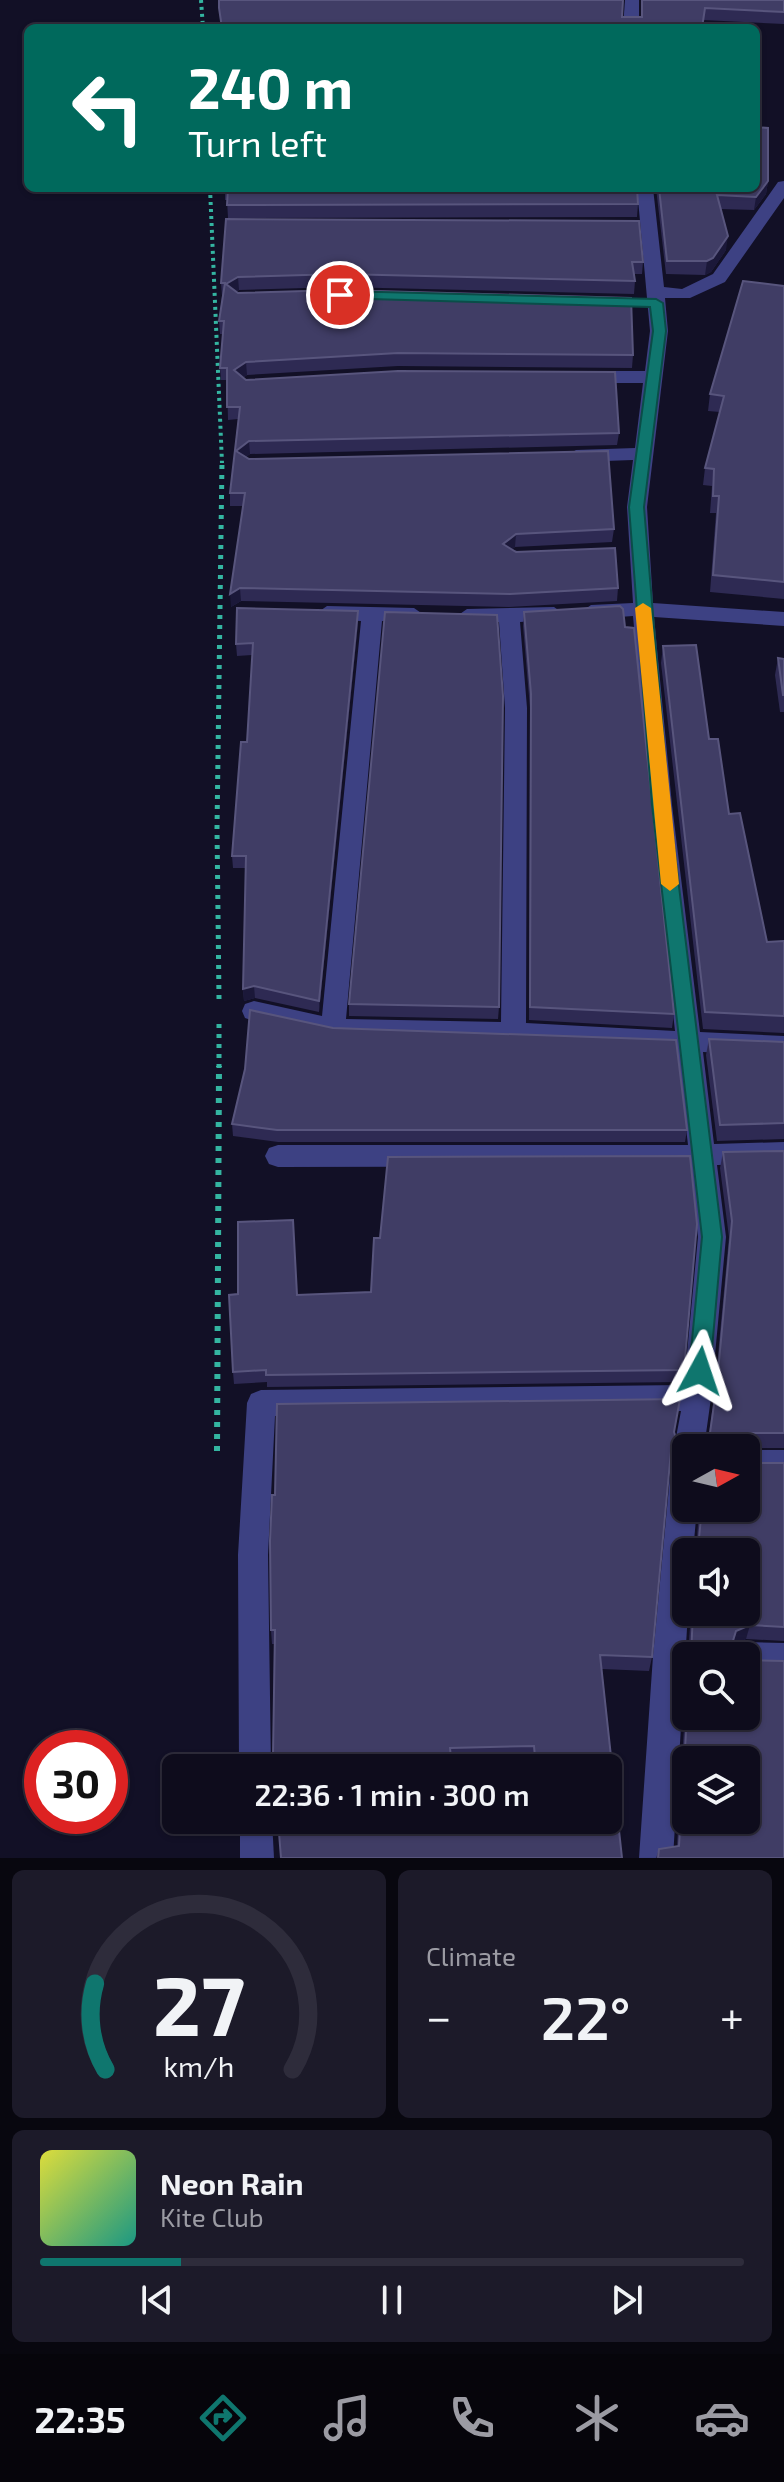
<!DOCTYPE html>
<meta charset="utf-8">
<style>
body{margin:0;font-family:"Exo 2",sans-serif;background:#1c1a29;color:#f1f3f6;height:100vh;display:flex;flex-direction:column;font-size:30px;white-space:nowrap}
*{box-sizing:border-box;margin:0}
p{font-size:26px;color:#9b9ba3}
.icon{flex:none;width:44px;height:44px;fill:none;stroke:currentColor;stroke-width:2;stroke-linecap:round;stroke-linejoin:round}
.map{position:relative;height:1858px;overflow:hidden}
.details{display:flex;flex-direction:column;gap:12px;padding:12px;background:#08070f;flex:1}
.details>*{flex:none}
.top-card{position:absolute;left:24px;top:24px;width:736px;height:168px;border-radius:12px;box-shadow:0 2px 6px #0004,0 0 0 2px #2e2c3b;background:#00695c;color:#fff;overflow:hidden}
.needle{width:52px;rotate:82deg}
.controls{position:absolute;left:672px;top:1434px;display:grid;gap:16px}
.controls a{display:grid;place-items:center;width:88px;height:88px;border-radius:12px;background:#0e0c1c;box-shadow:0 2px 6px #0004,0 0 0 2px #2e2c3b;font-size:40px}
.speed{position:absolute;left:24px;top:1730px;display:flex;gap:16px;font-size:40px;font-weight:700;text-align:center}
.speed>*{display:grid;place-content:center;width:104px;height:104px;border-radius:50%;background:#0e0c1c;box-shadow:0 2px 6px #0004,0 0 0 2px #2e2c3b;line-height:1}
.speed .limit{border:12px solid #d22;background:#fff;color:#111}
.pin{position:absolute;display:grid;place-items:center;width:68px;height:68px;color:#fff;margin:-34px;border:4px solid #fff;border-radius:50%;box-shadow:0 2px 8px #0007}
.me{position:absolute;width:88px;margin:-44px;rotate:5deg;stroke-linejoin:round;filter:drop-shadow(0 0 6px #0008)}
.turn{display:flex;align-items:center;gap:28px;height:168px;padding:0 32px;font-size:36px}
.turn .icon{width:104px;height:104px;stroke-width:2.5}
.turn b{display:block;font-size:56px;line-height:68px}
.big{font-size:60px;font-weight:600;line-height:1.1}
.details .card{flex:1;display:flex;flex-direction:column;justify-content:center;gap:12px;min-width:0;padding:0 28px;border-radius:12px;background:#1c1a29}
.details .dial{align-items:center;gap:0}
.dial svg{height:208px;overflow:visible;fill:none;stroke:#2e2c3b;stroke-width:7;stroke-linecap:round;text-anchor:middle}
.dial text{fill:#f1f3f6;stroke:none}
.song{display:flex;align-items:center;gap:24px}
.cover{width:96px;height:96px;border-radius:12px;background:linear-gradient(135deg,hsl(60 70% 55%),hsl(170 70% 35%))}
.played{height:8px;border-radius:4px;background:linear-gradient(90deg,#0f766e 20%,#2e2c3b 20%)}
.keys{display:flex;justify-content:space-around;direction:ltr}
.heat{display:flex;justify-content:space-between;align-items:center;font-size:44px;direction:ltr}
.details .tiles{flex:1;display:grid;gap:12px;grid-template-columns:1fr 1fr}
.card:last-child{grid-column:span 2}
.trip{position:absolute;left:162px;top:1754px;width:460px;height:80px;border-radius:12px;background:#0e0c1c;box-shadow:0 2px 6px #0004,0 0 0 2px #2e2c3b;font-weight:600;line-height:80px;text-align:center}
.menu{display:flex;height:128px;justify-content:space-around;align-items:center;background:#06050b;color:#9b9ba3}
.menu .icon{width:56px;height:56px}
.menu .selected{color:#0f766e}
.menu b{font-size:36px;color:#f1f3f6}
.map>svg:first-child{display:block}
</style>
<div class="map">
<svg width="784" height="1858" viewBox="0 0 784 1858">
<rect width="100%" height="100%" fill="#121026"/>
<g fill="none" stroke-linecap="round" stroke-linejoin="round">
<!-- path-far2 -->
<g stroke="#34b5a1" stroke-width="4" stroke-dasharray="3 4" stroke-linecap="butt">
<polyline points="201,0 203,28"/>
<polyline points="210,188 222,463"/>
</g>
<!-- path-far1 -->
<g stroke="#34b5a1" stroke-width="5" stroke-dasharray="4 6" stroke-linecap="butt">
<polyline points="219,999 217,829 222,461"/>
<polyline points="219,1068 219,1021"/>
</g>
<!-- path -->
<polyline stroke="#34b5a1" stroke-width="6" stroke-dasharray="5 7" stroke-linecap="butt" points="217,1451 219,1066"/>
<!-- minor -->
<g fill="#3d4183" fill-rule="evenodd">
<polygon points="625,0 639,0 639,28 623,28"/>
<polygon points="784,181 784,198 725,282 690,298 665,298 668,331 647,507 653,603 784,612 784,626 654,617 672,805 700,1032 784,1036 784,1056 703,1052 714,1144 784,1142 784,1164 717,1165 726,1237 711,1398 704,1448 686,1448 686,1508 697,1508 693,1552 686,1552 688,1612 673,1858 639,1858 653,1656 671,1466 678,1456 674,1448 681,1411 275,1416 268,1555 271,1768 239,1768 238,1555 247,1403 251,1394 261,1390 684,1385 698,1237 690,1166 278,1167 269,1164 265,1156 269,1148 278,1145 688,1145 677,1050 513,1042 333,1038 254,1021 245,1018 242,1011 245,1004 254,1001 322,1016 361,621 327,620 317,613 327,606 414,608 424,615 421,620 382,621 346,1019 501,1022 505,708 499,622 467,623 457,616 467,609 554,607 564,614 561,619 520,622 527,708 526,1023 675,1031 650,805 633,616 591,619 581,612 591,605 633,603 627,507 633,460 576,462 566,456 576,450 635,448 643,383 585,383 576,377 585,371 645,371 650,331 637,188 653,188 664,287 682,289 713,274 778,182"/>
<rect x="746" y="1450" width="38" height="26"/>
<polygon points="746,1642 784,1643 784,1673 746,1672 746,1656 731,1656 735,1646"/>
<polygon points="240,1820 272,1820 274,1858 240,1858"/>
</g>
</g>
<!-- wall -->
<g fill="#2e2a53" fill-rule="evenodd">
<polygon points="641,0 784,0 784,24 703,20 702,28 221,28 219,8 641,17"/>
<polygon points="768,181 766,194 754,210 720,209 726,250 711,272 705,275 666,274 656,188 756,188"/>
<polygon points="225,188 637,188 638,204 637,217 228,218 227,200 225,200"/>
<polygon points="226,219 643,262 642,274 634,274 635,281 634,294 340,287 239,290 236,292 238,293 633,355 632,368 398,366 247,375 243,378 246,380 619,433 617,445 250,454 246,457 249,459 614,529 612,542 515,547 512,549 618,588 617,601 509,607 241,601 231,607 243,506 230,506 230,493 238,419 228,420 227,380 221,380 220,368 223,334 220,334 219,321 222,296 221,283"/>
<polygon points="784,286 784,599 710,592 716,513 710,513 712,486 703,485 705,468 720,412 708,411 710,394"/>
<polygon points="524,612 674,1014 672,1028 529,1020 530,708 523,626"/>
<polygon points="358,623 319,1012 255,998 244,1001 243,989 246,868 233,868 232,856 247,742 252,655 237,656 236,644"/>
<polygon points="663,646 709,739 729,814 767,942 784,941 784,1033 703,1029 661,663"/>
<polygon points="778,658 784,659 784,712 780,712 775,675"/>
<polygon points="349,1004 499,1007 498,1019 349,1016"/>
<polygon points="709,1039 784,1042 784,1139 717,1141 706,1055"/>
<polygon points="232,1124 687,1130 685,1142 278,1142 233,1136"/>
<path d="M784 1151V1448H748V1463H784V1641L746 1639 734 1644 747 1645 748 1660 784 1661V1858H656L659 1849 677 1846 686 1694V1716H746V1656H688L691 1612H746V1552H693L692 1540 697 1539 699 1508H746V1448H690L692 1436 709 1434 714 1398 729 1237 720 1168 723 1152ZM686 1760H746V1820H686Z"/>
<polygon points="238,1294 297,1295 684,1370 681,1382 267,1387 267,1382 234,1384 233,1372"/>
<polygon points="674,1432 677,1441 675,1456 670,1463 652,1657 649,1671 602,1669 622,1858 459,1825 538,1821 538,1820 608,1820 608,1768 533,1768 532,1759 452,1761 273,1755 274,1644 272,1644 271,1630"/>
</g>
<!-- shaded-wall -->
<g fill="#1b1839">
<polygon points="768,181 766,194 754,210 756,197"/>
<polygon points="728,236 726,250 711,272 705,275 707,261"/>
<polygon points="238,277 239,290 227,297 226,284"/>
<polygon points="246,362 247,375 235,383 234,370"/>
<polygon points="249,441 250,454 237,464 236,451"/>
<polygon points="516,534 515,547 502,557 503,544"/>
<polygon points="240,588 241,601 231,607 230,594"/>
<polygon points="358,611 358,623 319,1012 319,1001"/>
<polygon points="254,986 255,998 244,1001 243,989"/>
<polygon points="677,1441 675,1456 668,1466 671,1451"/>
<polygon points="750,1625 746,1639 732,1645 736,1631"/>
</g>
<!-- building -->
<g fill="#403d65" stroke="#58557d" stroke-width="2" fill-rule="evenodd">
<polygon points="219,0 623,0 622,17 642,17 642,0 784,0 784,12 705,8 702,28 222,28 219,8"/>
<polygon points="756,127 768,128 768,181 756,197 717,195 728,236 713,258 707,261 667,261 659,188 756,188"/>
<polygon points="228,188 637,188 638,204 227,205"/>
<polygon points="226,219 639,221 643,262 632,262 635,281 340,274 238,277 226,284 238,293 340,290 631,298 633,355 398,353 246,362 234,370 246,380 398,371 615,372 619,433 249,441 236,451 249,459 608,451 614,529 516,534 503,544 516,552 615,548 618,588 510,594 240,588 230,594 245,493 230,493 240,407 227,407 227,368 220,368 224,321 219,321 225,283 221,283"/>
<polygon points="743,281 784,286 784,582 713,575 719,496 713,496 714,469 705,468 724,396 710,394"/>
<polygon points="620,606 623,609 625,627 634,628 674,1014 530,1007 531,694 524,612"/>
<polygon points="237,608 358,611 319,1001 254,986 243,989 246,856 232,856 241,742 247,742 253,643 236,644"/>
<polygon points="385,612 497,615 503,696 499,1007 349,1004"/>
<polygon points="696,645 709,739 718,739 729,814 740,813 767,942 784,941 784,1016 705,1012 663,646"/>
<polygon points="778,658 784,659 784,695 783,695"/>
<polygon points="250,1010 333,1028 676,1040 687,1130 277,1130 232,1124 245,1069"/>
<polygon points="709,1039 784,1042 784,1123 720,1125"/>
<path d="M784 1151V1433H748V1463H784V1627L750 1625 736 1631 732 1644 747 1645 748 1660 784 1661V1858H658L659 1849 679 1846 687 1716H746V1656H691L693 1612H746V1552H693L692 1540 699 1538 702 1508H746V1448H692V1436L710 1433 717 1383 732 1221 723 1152ZM686 1760H746V1820H686Z"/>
<polygon points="690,1156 697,1224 684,1370 266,1375 266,1370 233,1372 229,1295 238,1294 238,1222 293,1220 297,1295 371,1292 374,1238 380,1238 388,1157"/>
<polygon points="680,1399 674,1432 677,1441 671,1451 652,1657 600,1655 622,1858 281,1858 278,1820 458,1820 459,1825 541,1821 541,1820 608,1820 608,1768 536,1768 534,1746 450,1748 452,1768 269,1768 273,1755 275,1630 271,1630 270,1541 272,1495 275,1495 277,1404"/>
</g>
<!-- route -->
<polygon fill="#0f766e" stroke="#0a4d48" stroke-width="2" points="340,291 656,299 663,303 666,331 644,507 669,805 722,1237 710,1371 707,1378 700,1381 692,1378 689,1371 702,1237 652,805 629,507 653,331 650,307 335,298 333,295"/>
<!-- slow -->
<polygon fill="#f59e0b" points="643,603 651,608 679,884 670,891 661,884 635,608"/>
</svg>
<div class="controls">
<a><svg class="needle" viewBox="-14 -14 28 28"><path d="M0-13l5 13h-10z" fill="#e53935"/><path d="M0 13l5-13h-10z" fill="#9b9ba3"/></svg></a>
<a><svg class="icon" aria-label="sound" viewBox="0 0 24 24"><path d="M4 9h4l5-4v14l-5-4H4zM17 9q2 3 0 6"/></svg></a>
<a><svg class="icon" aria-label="search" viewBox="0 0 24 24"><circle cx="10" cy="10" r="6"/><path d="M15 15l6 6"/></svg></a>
<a><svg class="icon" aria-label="layers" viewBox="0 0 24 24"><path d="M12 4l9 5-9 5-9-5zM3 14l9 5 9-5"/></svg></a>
</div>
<div class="speed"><div class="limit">30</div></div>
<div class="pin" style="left:340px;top:295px;background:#d93025"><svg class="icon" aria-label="arrive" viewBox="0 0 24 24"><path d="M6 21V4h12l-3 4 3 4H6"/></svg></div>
<svg class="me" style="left:700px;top:1371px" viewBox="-20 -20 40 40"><path d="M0-17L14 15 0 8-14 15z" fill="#0f766e" stroke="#fff" stroke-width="4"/></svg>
<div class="trip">22:36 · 1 min · 300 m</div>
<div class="top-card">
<div class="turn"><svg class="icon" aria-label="left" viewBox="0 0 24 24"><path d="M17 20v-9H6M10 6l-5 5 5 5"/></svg><div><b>240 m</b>Turn left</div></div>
</div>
</div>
<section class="details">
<div class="tiles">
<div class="card dial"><svg viewBox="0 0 100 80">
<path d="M14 69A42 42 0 1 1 86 69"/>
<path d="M14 69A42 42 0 0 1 10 36" stroke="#0f766e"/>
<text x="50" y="56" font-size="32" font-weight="700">27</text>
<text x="50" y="72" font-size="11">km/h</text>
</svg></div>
<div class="card"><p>Climate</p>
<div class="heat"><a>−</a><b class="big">22°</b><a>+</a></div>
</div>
<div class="card">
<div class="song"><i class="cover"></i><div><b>Neon Rain</b><p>Kite Club</p></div></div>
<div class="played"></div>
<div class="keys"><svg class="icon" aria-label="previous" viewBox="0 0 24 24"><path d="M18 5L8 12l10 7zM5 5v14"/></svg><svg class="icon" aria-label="pause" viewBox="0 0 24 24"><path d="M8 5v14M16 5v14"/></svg><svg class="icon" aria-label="next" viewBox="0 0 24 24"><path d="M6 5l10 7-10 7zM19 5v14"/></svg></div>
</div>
</div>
</section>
<nav class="menu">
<b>22:35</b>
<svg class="icon selected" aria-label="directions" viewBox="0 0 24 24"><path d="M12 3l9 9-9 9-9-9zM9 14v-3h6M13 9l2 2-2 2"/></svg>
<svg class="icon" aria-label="music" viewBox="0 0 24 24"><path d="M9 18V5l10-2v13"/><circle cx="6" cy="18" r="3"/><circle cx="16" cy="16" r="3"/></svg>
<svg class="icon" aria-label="phone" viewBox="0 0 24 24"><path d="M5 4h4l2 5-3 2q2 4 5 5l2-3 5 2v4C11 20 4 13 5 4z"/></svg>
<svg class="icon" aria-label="climate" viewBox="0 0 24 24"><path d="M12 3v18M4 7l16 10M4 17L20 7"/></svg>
<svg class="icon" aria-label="car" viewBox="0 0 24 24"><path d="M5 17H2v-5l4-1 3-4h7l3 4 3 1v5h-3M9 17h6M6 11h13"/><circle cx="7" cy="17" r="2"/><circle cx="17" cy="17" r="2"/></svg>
</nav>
